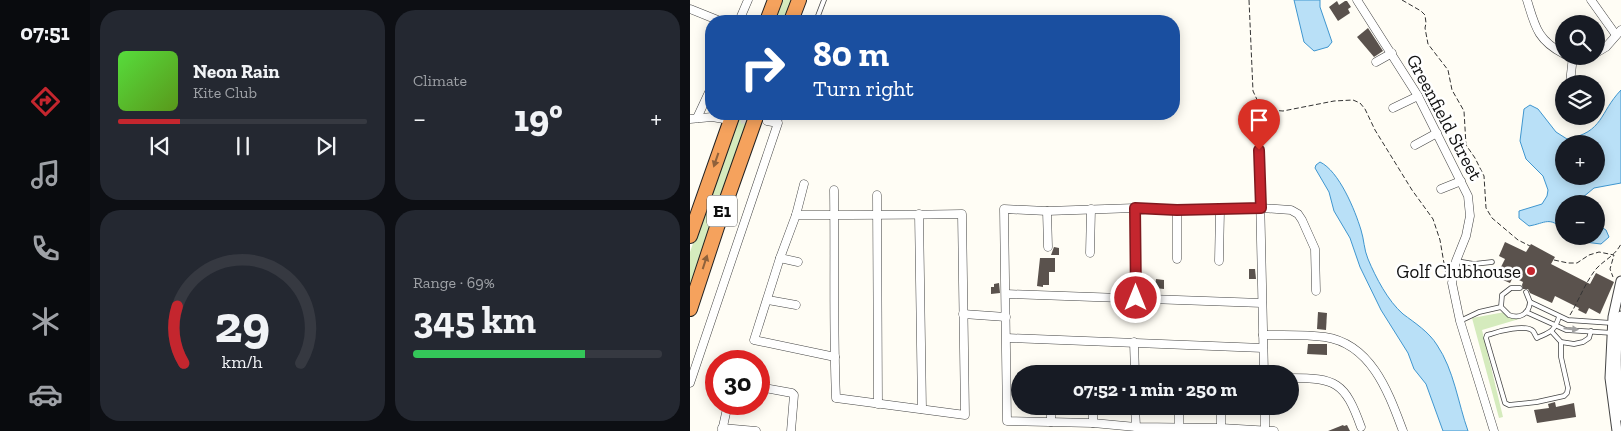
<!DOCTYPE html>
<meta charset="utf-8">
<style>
body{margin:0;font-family:"Zilla Slab",serif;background:#242831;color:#f1f3f6;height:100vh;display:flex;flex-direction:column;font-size:19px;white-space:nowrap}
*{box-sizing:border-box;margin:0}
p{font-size:16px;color:#9ea1a6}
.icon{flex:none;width:28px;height:28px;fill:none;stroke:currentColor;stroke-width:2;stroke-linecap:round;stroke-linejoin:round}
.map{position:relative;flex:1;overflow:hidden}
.drawer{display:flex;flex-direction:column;gap:10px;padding:10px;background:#0d0f14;width:600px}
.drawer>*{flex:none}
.hud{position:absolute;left:15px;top:15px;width:475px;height:105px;border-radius:20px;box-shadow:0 2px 12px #0003;background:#1a4fa0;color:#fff;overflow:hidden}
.controls{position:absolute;left:865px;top:15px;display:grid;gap:10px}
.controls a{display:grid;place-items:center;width:50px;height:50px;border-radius:50%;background:#171b24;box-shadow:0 2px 12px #0003;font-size:25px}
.speed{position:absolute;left:15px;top:350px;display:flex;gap:10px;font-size:25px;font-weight:700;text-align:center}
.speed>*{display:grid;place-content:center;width:65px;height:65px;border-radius:50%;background:#171b24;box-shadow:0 2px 12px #0003;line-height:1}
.speed .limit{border:8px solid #d22;background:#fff;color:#111}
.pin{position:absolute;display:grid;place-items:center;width:42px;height:42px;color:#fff;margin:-51px -21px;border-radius:50% 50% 50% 0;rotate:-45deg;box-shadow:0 0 5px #0007}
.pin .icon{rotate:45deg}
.me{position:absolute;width:55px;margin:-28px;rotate:0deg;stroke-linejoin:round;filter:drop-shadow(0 0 4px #0008)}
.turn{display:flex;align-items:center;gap:18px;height:105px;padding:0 25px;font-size:22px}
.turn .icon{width:65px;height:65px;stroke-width:2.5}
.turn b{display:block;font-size:35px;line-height:42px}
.big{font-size:38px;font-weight:700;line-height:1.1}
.drawer .tile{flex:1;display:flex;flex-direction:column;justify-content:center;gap:8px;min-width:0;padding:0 18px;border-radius:20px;background:#242831}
.drawer .dial{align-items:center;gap:0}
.dial svg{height:130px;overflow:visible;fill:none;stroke:#363941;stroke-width:7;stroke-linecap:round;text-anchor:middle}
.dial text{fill:#f1f3f6;stroke:none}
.song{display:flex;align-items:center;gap:15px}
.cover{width:60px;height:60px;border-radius:8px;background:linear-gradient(135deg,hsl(110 70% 55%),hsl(90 70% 35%))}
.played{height:5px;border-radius:2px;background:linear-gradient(90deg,#c4262e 25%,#363941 25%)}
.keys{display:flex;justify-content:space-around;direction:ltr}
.heat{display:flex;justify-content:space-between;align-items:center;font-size:28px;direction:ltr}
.charge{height:8px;border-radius:4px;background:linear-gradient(90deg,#34c759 69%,#363941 0)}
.drawer .tiles{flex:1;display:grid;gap:10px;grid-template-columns:repeat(2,1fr)}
.trip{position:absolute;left:321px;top:365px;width:288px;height:50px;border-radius:25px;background:#171b24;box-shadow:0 2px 12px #0003;font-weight:700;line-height:50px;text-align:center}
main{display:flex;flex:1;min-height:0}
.dock{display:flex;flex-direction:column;width:90px;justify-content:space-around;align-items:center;background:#090b0e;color:#9ea1a6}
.dock .icon{width:35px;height:35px}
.dock .on{color:#c4262e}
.dock b{font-size:22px;color:#f1f3f6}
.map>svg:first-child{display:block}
</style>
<main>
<nav class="dock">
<b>07:51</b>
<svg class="icon on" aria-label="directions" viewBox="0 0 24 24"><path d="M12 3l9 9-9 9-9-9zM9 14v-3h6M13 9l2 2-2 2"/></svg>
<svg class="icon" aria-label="music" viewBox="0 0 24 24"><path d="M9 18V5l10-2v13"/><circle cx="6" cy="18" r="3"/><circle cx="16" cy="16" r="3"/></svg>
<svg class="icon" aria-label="phone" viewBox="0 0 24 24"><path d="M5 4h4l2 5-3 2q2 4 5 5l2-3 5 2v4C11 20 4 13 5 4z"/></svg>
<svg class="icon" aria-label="climate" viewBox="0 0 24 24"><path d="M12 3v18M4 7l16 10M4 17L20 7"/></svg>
<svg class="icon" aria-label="car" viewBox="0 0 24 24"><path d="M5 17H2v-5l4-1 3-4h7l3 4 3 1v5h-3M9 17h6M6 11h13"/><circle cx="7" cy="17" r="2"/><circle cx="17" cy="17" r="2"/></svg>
</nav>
<section class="drawer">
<div class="tiles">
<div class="tile">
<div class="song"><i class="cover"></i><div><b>Neon Rain</b><p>Kite Club</p></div></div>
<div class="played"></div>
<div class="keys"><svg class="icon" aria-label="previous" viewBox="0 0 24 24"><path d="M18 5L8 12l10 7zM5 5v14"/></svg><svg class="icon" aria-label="pause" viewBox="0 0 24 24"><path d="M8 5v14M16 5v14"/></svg><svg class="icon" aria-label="next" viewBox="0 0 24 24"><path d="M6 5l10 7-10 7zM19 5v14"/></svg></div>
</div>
<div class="tile"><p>Climate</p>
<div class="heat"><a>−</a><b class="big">19°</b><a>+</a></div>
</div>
<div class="tile dial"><svg viewBox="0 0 100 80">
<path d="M14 69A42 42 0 1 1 86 69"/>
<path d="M14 69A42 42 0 0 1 10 34" stroke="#c4262e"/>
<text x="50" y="56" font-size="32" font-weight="700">29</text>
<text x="50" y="72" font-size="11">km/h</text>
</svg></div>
<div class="tile"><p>Range · 69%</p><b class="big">345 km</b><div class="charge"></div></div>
</div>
</section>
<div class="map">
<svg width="931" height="431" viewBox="0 0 931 431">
<rect width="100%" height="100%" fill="#fffdf5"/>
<!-- green -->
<g fill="#d5ebbd">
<polygon points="89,0 104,0 96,21 82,21"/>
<polygon points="48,114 63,114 0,296 0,252"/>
<polygon points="815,312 829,319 792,330 813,417 809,418 782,318"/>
</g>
<!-- water -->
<g fill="#b9e0f7" stroke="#3f96cf" fill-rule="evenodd">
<polygon points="604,0 630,0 630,7 642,42 638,47 624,51 614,42"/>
<path d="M931 90V183L904 188 892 198V204H874V230C859 216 856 223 839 226L829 218V211L852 204 857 196 858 190 853 176 836 159 830 141 834 109 840 105 848 109 866 132 877 139C914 132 909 113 931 90ZM874 144H906V176H874Z"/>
<path d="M630 162C649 171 665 210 671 230 674 239 674 250 678 259 686 278 698 301 713 314 725 323 739 332 747 345 764 370 768 403 778 431H753L736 384 724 369 718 353 691 310 670 267 660 238 644 211 639 192 625 168 626 165Z"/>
<polygon points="906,224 916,230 919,237 911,244 886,241 881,236 906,236"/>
</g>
<!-- building -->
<g fill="#5a524d">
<polygon points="647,1 649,5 655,1 657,1 661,7 658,9 660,13 648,21 639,7"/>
<polygon points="678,28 693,51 684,57 667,37"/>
<polygon points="815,242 836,252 841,244 865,257 861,264 900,284 906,273 924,282 910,314 899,308 896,314 888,310 889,308 865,296 862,303 840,293 838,289 833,289 832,285 833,282 823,277 820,283 806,277 815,259 809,256"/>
<polygon points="364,247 369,248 369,255 361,255"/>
<polygon points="350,258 365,258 365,272 359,272 359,285 353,285 353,287 347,286"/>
<polygon points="559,269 565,269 566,279 559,279"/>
<polygon points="466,279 474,280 474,289 465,288"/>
<polygon points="309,283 310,293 301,294 301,287 304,287 304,284"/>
<polygon points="628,312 637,313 636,330 627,329"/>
<polygon points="618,344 637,344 637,355 617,354"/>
<polygon points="865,402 866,407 884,403 886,417 847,423 844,410 859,408 858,404"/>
<polygon points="653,425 654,426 657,425 660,431 638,431"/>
</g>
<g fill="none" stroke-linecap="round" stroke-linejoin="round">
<!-- minor-tunnel -->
<polyline stroke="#dbdad3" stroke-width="8" stroke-dasharray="8 4" stroke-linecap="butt" points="39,119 67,120"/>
<defs>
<g id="service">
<polyline points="126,21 134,0"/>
<polyline points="88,123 92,114"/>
<polyline points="766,261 784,264 802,262"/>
<path d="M830 288H821L812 295 811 307 819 315C830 319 839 314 840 302L836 292"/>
<polyline points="840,302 878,320 922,323"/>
<polyline points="836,312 876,330 923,333"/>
<path d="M869 317C864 332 860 332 847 338 846 337 844 332 843 331 836 324 809 331 801 334L797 335 796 338 815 403 819 405 847 402 874 396 877 393 878 388 871 357V342"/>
<polyline points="770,321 789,312 811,307"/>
<polyline points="862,332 871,342 884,344 893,342 899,338 901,331"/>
</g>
<g id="minor">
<polyline points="667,0 728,96 778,196 780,216 776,236 766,261 762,283 770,321 804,431"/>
<path d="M837 0C845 26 847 40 874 54"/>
<polyline points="901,0 926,35"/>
<polyline points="0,9 30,21"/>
<polyline points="49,21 58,0"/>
<polyline points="906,53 916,47 931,30"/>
<polyline points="686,62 702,53"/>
<polyline points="880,83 883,56"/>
<polyline points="703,108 728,96"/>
<polyline points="7,118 21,88"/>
<polyline points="0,119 22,117 34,119"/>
<polyline points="725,145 747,133"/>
<polyline points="569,150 574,374"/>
<polyline points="114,184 106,215 90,258 64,340 145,357"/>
<polyline points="751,189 771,181"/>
<polyline points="187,195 188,404"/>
<polyline points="445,208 446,298"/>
<polyline points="487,210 487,259"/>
<polyline points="357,211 358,247"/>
<polyline points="229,214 232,409"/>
<path d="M106 215C162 215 217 215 272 214L275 415 146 398C143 329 145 259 144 190"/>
<polyline points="400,253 401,209"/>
<polyline points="90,258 108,262"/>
<polyline points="529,261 530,210"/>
<polyline points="316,294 572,303"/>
<polyline points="78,300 106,305"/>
<polyline points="273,314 316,317"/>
<path d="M573 335C594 335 615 334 635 337 682 344 699 394 713 431"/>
<polyline points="317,338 573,348"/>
<polyline points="444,342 445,374"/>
<path d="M600 378C646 378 655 382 671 427"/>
<polyline points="0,383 88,123 77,121"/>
<polyline points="69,387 102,393 104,395 101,431"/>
<polyline points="403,406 403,423"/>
<polyline points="445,406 446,427"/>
<polyline points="575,406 575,430"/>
<polyline points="361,422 361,406"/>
<polyline points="32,428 66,431"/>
<polyline points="489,428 489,406"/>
<polyline points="531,428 531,406"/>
<polyline points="32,431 38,404"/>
<polyline points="584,431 531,428 446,427 403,423 317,421 314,209 357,211 445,208 487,210 571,208 601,210 608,214 612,220 625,249 626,291"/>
</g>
<g id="tertiary">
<path d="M931 316C923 348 926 383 931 416"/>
<polyline points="927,431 920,378 923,317 931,281"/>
</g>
<g id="motorway">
<polyline points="77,21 85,0"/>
<polyline points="101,21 109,0"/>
<polyline points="0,236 43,114"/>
<polyline points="0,309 27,227 67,114"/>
</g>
</defs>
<!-- service casing -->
<use href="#service" stroke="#444" stroke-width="5.5"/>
<!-- minor casing -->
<use href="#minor" stroke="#444" stroke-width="9"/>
<!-- tertiary casing -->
<use href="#tertiary" stroke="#444" stroke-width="11"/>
<!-- motorway casing -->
<use href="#motorway" stroke="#222" stroke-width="16"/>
<!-- path -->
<g stroke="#333" stroke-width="1" stroke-dasharray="5 2.5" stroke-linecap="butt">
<polyline points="559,0 563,91 570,106 580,110 593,111 644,101 663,100 670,103 675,109 685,130 722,190 743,219 750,240 756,275"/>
<polyline points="712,0 731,11 735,15 736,23 735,28 738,44 758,70 762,90 774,111 776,145 785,158 794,176 796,208 802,218 828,240 840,246"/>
<polyline points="864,260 878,263 887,263 899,255 909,252 924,255 920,269 923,277"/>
<path d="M880 315C889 300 895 283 906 269 915 259 924 257 931 244"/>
</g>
<!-- service -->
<use href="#service" stroke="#fff" stroke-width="4"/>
<!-- minor -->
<use href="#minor" stroke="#fff" stroke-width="8"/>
<!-- tertiary -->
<use href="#tertiary" stroke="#fff" stroke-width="9"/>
<!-- motorway -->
<use href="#motorway" stroke="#f5a25d" stroke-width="14"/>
</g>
<!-- one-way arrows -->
<defs><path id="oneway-solid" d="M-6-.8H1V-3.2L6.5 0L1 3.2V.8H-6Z" transform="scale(1.25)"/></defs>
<g fill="#8e613b">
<use href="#oneway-solid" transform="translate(26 160) rotate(109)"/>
<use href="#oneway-solid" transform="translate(15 262) rotate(-72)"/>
</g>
<use fill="#a0a0a0" href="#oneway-solid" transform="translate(881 329) rotate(6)"/>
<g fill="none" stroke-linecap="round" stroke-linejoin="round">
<defs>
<polyline id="route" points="446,298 445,208 487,210 571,208 569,150"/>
</defs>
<!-- route casing -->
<use href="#route" stroke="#7f191e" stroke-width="12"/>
<!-- route -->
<use href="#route" stroke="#c4262e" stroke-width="9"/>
</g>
<!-- markers -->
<circle fill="#c4262e" stroke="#fff" stroke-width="2" cx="841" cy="271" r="5"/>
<g text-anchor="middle" stroke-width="5" stroke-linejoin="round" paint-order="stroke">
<!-- shield labels -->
<rect fill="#fff" stroke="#585858" stroke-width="1" x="17" y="195.5" width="30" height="31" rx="4"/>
<g font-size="18" font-weight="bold" fill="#111">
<text x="32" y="217">E1</text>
</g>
<!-- street labels -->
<g font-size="19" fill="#111" stroke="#fff">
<text transform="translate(755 117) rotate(62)" y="7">Greenfield Street</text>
</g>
<!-- poi labels -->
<g font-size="19" fill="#111" stroke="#fff" text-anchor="end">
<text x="831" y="278">Golf Clubhouse</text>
</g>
</g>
</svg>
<div class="controls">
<a><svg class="icon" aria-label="search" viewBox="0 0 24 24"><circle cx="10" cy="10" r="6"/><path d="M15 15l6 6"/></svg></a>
<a><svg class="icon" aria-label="layers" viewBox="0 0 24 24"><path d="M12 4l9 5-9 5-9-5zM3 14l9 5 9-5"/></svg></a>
<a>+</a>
<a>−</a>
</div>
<div class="speed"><div class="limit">30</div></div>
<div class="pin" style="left:569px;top:150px;background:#d93025"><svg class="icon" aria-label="arrive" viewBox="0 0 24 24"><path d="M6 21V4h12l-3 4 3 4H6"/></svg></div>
<svg class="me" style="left:446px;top:298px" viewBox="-20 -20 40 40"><circle r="17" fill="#c4262e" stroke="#fff" stroke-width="3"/><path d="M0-11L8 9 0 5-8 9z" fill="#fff"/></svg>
<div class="trip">07:52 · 1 min · 250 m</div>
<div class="hud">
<div class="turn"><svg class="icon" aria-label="right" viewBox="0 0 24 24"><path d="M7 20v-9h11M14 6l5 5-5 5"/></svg><div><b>80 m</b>Turn right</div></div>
</div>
</div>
</main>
